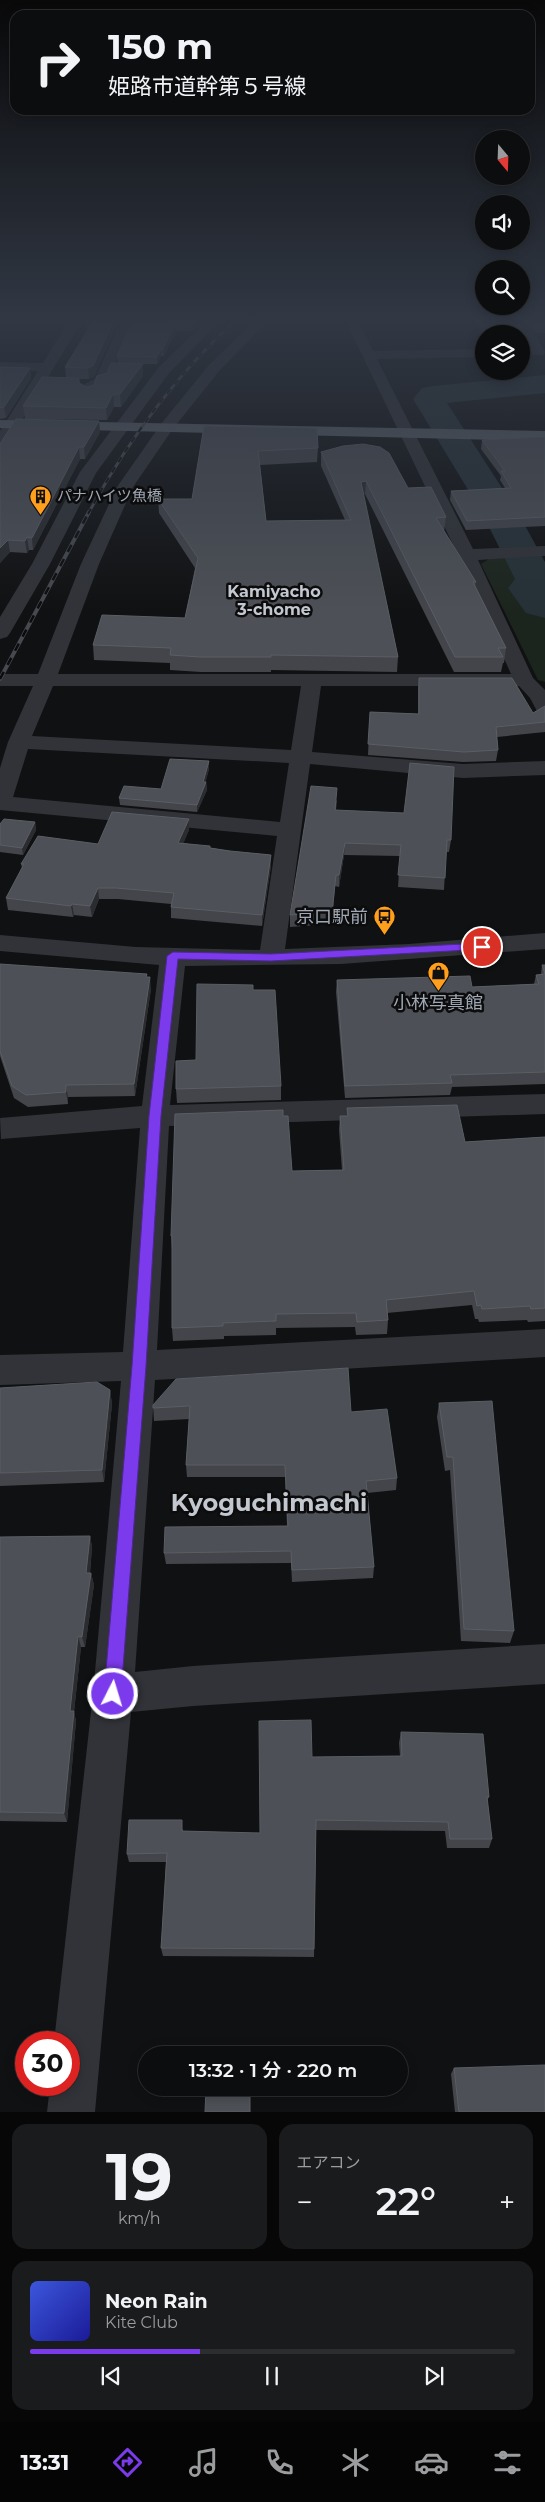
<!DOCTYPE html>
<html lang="ja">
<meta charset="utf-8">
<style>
body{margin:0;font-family:Montserrat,"Noto Sans JP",sans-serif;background:#1a1b1c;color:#f1f3f6;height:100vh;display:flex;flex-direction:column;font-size:19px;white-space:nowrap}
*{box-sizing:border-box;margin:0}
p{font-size:16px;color:#9a9c9e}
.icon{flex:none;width:28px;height:28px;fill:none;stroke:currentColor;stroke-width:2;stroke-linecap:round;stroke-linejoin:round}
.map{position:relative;height:2112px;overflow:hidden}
.side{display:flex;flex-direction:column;gap:12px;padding:12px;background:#070708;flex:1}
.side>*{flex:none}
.banner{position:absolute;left:10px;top:10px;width:525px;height:105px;border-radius:15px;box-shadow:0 2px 12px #0003,0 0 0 1px #2c2d2e;background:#0c0d0e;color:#f1f3f6;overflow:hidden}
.needle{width:32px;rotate:161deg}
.controls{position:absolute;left:475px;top:130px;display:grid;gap:10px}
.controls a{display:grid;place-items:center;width:55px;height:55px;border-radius:50%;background:#0c0d0e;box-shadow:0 2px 12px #0003,0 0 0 1px #2c2d2e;font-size:25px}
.speed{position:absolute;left:15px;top:2031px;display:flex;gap:10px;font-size:25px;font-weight:700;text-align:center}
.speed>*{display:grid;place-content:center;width:65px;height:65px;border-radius:50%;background:#0c0d0e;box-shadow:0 2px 12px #0003,0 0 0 1px #2c2d2e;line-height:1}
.speed .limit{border:8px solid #d22;background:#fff;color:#111}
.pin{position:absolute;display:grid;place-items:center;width:42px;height:42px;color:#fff;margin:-21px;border:2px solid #fff;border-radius:50%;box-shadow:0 1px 5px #0007}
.me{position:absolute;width:55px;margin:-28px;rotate:5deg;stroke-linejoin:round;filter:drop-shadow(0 0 4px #0008)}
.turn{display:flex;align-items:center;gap:18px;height:105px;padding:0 15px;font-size:22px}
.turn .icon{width:65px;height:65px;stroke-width:2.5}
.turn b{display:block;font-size:35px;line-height:42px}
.big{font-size:38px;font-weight:600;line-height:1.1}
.side .tile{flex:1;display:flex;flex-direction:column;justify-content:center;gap:8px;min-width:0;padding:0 18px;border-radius:15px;background:#1a1b1c}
.side .dial{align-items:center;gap:0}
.dial b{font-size:65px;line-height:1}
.song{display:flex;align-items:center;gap:15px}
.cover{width:60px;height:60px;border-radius:8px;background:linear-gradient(135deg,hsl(230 70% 55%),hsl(240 70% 35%))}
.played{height:5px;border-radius:2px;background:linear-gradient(90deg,#7c3aed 35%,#2c2d2e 35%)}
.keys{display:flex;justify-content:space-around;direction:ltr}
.heat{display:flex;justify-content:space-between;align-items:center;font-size:28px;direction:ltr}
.side .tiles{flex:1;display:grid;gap:12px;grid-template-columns:1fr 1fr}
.tile:last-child{grid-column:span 2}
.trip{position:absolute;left:138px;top:2046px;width:270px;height:50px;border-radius:25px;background:#0c0d0e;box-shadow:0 2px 12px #0003,0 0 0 1px #2c2d2e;font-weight:600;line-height:50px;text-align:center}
.dock{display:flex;height:80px;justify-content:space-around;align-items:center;background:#050506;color:#9a9c9e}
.dock .icon{width:35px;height:35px}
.dock .current{color:#7c3aed}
.dock b{font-size:22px;color:#f1f3f6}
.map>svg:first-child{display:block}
</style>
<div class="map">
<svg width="545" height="2112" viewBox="0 0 545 2112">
<rect width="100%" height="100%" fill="#101112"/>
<!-- green -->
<polygon fill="#1c251d" points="530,556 545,582 545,682 538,680 481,564 489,559"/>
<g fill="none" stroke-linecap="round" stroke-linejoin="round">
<!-- river -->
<polygon fill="#263137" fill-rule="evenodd" points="545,375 545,393 447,403 517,511 545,562 545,618 526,613 508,588 515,579 481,511 413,399 422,388 433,386"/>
<!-- minor -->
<g fill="#313338" fill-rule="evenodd">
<polygon points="0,317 169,317 163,321 134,321 108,381 106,384 91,389 84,385 95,378 121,321 82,321 8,443 0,448 0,431 38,371 0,370 0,362 43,363 69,321 0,321"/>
<polygon points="211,317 224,317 169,373 96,473 50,564 10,633 7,637 0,639 0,617 32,564 80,472 159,367"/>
<path d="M259 317H272L219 371 172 430 133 487 99 564 58 674H511L458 555 344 317H356L373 351 484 349V357L377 359 473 549 545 546V556L478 560 533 678 545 690V715L538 713 530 698 519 686H321L312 752 463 764 545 761V775L463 778 310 764 285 949 409 944 545 933V949L341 964 185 966 170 1105 545 1094V1114L169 1126 157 1350 545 1329V1357L155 1380 135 1672 193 1666 545 1644V1684L193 1706 131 1712 95 2112H47L50 2085H69V2042H54L93 1694 121 1381 0 1385V1355L123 1352 140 1128 1 1139 0 1118 142 1106 159 965 0 951V935L136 947 260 950 277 836 0 810V768L8 742 33 686H0V674H38L81 564 117 487 161 424 209 365ZM53 686H301L291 750 32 736ZM28 749 289 763 280 822 13 797Z"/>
<polygon points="513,317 525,317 545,352 543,355 533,355"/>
</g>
<!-- highway -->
<polygon fill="#5d6169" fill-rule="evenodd" points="0,420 545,431 545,441 0,428"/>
<defs>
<path id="rail-far1" d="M88 514C128 440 177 373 239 317"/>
<polyline id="rail" points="0,679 89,512"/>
</defs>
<!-- rail-far1 casing -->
<use href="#rail-far1" stroke="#46494f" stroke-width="3"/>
<!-- rail casing -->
<use href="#rail" stroke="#46494f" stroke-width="4"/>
<!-- rail-far1 -->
<use href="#rail-far1" stroke="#0c0c0d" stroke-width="2" stroke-dasharray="6" stroke-linecap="butt"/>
<!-- rail -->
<use href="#rail" stroke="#0c0c0d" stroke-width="2.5" stroke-dasharray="8" stroke-linecap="butt"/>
</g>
<!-- wall -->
<g fill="#43454b">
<polygon points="84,317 118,317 118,323 94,377 89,379 79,379 80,384 87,387 94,385 118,363 117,356 135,317 206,317 205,320 194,331 176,330 164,356 161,356 157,364 143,364 143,376 121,407 114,407 107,420 25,419 23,406 66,378 65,367 90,327 85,327"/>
<polygon points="474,317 516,317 520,325 519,333 482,334"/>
<polygon points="526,317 545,317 545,333 536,333"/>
<polygon points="0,367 30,368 31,378 6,418 0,419"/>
<polygon points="99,421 100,432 85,459 80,459 33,550 29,550 27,553 10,552 0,563 0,444"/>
<polygon points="204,426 318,448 317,462 260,465 266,521 345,520 321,466 321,452 408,488 446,517 444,532 476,582 475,586 506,648 504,663 503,663 501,672 454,672 365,494 363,495 398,657 397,672 271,670 271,672 201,672 170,670 170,663 94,660 93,645 185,618 195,568 159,513 158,499 192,499"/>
<polygon points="545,437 545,526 466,530 450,500 451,491 505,488 500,480 501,476 481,449 482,440"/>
<polygon points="419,678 533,713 545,706 545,732 497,737 498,750 496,761 463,762 368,755 370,712 418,714 418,688"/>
<polygon points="209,761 209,769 205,782 206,782 207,790 197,812 120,805 119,798 161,789"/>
<polygon points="337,799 336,810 451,840 449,852 446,852 444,890 398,887 400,856 344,855 339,887 335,886 332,924 290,927 290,915"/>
<polygon points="35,822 36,830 23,855 0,852 0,824"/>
<polygon points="189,830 183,843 230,851 271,855 271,866 262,926 171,918 171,904 118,899 99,899 92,917 74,915 73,917 8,910 6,898 22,868 21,864 98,844"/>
<polygon points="0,964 147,977 151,989 135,1096 68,1097 68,1104 28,1107 14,1098 0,1056"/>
<polygon points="542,965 545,965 545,1084 452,1087 450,1095 345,1098 336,992 337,980 472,987 534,984 536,975 541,975"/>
<polygon points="253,990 281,1086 281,1100 177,1103 176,1089 196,1060"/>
<polygon points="347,1108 465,1142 545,1137 545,1321 528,1322 527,1320 479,1322 478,1319 475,1319 472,1305 387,1313 388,1320 387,1334 356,1335 355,1327 276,1328 276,1335 224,1336 224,1339 173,1341 172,1328 172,1250 171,1236 283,1116 292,1171 342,1170 339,1130 340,1116 347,1116"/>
<polygon points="0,1388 110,1390 112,1404 104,1482 0,1486"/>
<polygon points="439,1403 514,1631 510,1643 461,1641 450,1470 445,1471 437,1417"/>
<polygon points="153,1405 351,1412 397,1478 396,1490 367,1493 374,1567 373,1578 292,1582 291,1563 166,1564 164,1553 287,1526 285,1477 187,1477 186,1465 189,1419 154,1421"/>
<polygon points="90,1536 92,1547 90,1573 91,1573 94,1585 85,1647 81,1647 74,1712 76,1721 67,1822 0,1821 0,1537"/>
<polygon points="401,1732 489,1797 487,1801 492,1839 489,1848 447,1848 445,1831 316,1830 314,1957 163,1956 161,1948 166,1862 129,1862 127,1854 183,1829 183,1831 260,1833 312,1757 400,1756 399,1743"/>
<polygon points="454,2068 545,2112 455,2112 451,2074"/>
</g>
<!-- shaded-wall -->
<g fill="#2a2c2f">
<polygon points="115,317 118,317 118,323 94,377 89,379 88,368"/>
<polygon points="201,317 206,317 205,320 194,331 194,324"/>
<polygon points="175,323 176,330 164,356 163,349"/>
<polygon points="161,349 161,356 157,364 157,357"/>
<polygon points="143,364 143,376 121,407 120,394"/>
<polygon points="30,368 31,378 6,418 4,407"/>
<polygon points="113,394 114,407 107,420 106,408"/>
<polygon points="99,421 100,432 85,459 84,447"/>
<polygon points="79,447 80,459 33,550 32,538"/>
<polygon points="366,481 365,494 360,496 361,482"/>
<polygon points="27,537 29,550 27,553 25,541"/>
<polygon points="8,540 10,552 0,563 0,548"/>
<polygon points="209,761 209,769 204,789 206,782 207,790 197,812 197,805"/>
<polygon points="189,819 189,830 179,854 178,843"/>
<polygon points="35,822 36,830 23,855 22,848"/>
<polygon points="345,843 344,855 339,887 339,875"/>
<polygon points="271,855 271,866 262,926 262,915"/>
<polygon points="336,875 335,886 332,924 332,912"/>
<polygon points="98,888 99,899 92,917 90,906"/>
<polygon points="72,904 74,915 73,917 71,906"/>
<polygon points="150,977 151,989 135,1096 134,1084"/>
<polygon points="66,1085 68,1097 68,1104 66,1092"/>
<polygon points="110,1390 112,1404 104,1482 102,1470"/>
<polygon points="90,1536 92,1547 89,1584 86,1573"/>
<polygon points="91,1573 94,1585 85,1647 82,1637"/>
<polygon points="78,1636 81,1647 74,1712 76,1721 67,1822 64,1813 70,1711"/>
</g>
<!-- building -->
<g fill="#4d5056" stroke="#5a5e65">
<polygon points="96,317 115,317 93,366 88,368 65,367"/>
<polygon points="135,317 201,317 194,324 175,323 163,349 161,349 157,357 117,356"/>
<polygon points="479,317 516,317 520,325 483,326"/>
<polygon points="532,317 545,317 545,325 537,325"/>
<polygon points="111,363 143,364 120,394 113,394 106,408 23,406 42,377 79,378 79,383 87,387 94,385 97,376 107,373"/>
<polygon points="0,367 30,368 4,407 0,408"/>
<polygon points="16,419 99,421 84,447 79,447 32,538 27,537 25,541 8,540 0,548 0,444"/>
<polygon points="204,426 317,428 318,448 258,451 266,521 351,520 321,452 343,446 363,444 380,447 389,453 408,488 431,487 446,517 436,518 476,582 473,582 506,648 498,648 503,657 455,657 366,481 361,482 398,657 271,655 271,657 200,657 170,655 171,648 93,645 102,615 185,618 198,558 158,499 192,499"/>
<polygon points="545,437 545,517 467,521 451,491 511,488 501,471 505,471 482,440"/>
<polygon points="419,678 512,678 533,713 545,706 545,722 496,727 498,750 464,752 368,744 370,712 419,714"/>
<polygon points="170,759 209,761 203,782 206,782 197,805 119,798 124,786 161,789"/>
<polygon points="410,763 454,767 451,840 447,840 445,878 398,875 401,845 345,843 339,875 336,875 332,912 290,915 311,786 337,788 335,810 404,813"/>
<polygon points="112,812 189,819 178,843 210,846 210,848 230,851 271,855 262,915 171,907 174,893 116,888 98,888 90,906 72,904 71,906 6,898 24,864 21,864 38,836 98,844"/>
<polygon points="4,819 35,822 22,848 0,845 0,824"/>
<polygon points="0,964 147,974 146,977 150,977 134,1084 66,1085 66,1092 26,1095 12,1086 0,1051"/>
<polygon points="542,965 545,965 545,1072 450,1075 452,1083 345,1086 337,980 470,976 472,987 539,984 536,975 545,974"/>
<polygon points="197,984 253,985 253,990 275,990 281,1086 176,1089 176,1061 196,1060"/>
<polygon points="457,1105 465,1142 545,1137 545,1308 531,1309 530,1306 482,1309 481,1305 477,1306 474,1291 386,1300 388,1320 357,1322 356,1313 276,1314 276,1321 223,1323 223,1326 172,1328 172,1236 171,1236 175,1114 283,1110 283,1116 288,1116 292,1171 344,1170 340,1116 348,1116 347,1108"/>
<polygon points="348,1368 351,1412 387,1409 397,1478 366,1481 374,1567 292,1570 291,1551 164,1553 165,1527 288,1526 285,1465 186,1465 190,1406 153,1408 153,1405 176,1379"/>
<polygon points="97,1382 110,1390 102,1470 0,1473 0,1388"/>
<polygon points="492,1401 514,1631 464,1629 453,1457 447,1457 439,1403"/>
<polygon points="90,1536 86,1573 91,1573 82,1637 78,1636 70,1711 74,1711 64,1813 0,1812 0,1537"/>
<polygon points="311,1720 312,1757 402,1756 401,1732 483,1734 489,1797 487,1797 492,1839 450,1839 448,1822 316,1820 314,1949 161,1948 167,1853 127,1854 129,1820 182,1820 182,1831 260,1833 259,1721"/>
<polygon points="545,2065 545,2112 459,2112 454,2068"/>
<polygon points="206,2088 250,2088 250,2112 205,2112"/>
</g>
<!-- sky -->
<linearGradient id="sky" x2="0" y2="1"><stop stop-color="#09090a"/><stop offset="0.52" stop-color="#313844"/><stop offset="1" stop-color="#313844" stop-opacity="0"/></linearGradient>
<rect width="545" height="612" fill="url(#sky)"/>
<!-- route -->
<polygon fill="#7c3aed" stroke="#51269a" points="482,943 487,947 486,949 271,961 178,959 161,1116 146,1366 121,1694 119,1700 113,1702 107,1700 104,1694 132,1366 149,1116 167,956 173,952 271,954"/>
<!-- icons -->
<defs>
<symbol id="building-pin" viewBox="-11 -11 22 30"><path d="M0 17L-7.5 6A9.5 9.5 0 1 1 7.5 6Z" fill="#ff9f1c" stroke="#0c0c0d"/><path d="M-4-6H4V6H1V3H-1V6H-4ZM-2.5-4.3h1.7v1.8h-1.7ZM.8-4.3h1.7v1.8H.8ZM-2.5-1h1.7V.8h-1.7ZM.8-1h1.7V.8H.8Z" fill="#111"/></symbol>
<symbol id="bus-pin" viewBox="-11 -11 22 30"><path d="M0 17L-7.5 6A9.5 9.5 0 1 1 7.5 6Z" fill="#ff9f1c" stroke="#0c0c0d"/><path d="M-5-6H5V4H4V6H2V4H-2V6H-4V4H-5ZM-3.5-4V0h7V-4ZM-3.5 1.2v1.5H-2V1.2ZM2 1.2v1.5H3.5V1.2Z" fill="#111"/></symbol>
<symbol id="shop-pin" viewBox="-11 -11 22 30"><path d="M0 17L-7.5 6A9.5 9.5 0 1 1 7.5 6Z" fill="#ff9f1c" stroke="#0c0c0d"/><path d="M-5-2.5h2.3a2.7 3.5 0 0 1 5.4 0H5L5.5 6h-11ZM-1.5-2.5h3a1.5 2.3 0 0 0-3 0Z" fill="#111"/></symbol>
</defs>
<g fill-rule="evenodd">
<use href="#building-pin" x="28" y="484" width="25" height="34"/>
<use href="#bus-pin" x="372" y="904" width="25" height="34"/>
<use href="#shop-pin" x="426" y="960" width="25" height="34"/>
</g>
<g text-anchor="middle" stroke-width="5" stroke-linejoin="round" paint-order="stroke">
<!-- far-poi labels -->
<g font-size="15" fill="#a0a8b5" stroke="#0c0c0d" text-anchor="start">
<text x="57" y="501">パナハイツ魚橋</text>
</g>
<!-- far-neighbourhood labels -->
<g font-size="16" font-weight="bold" fill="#c2c7d0" stroke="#0c0c0d">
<text x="274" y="597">Kamiyacho<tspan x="274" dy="18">3-chome</tspan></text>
</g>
<!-- poi labels -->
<g font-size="18" fill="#a0a8b5" stroke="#0c0c0d" text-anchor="end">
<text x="368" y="923">京口駅前</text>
<text x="438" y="1009" text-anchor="middle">小林写真館</text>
</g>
<!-- near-quarter labels -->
<g font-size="24" font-weight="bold" fill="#c2c7d0" stroke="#0c0c0d">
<text x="269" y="1511">Kyoguchimachi</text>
</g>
</g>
</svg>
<div class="controls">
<a><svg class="needle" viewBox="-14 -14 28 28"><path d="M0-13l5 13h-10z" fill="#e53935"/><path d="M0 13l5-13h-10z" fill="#9a9c9e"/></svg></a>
<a><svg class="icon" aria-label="sound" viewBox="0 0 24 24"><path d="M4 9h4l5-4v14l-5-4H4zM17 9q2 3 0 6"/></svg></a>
<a><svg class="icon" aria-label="search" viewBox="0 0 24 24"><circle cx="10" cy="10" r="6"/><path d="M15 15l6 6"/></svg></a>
<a><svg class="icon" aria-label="layers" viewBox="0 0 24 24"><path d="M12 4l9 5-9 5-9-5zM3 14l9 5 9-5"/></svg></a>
</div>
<div class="speed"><div class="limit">30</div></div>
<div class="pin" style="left:482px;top:947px;background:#d93025"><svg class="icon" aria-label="arrive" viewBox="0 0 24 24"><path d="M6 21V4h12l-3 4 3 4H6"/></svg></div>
<svg class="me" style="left:113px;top:1694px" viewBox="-20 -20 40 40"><circle r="17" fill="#7c3aed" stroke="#fff" stroke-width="3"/><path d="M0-11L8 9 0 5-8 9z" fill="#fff"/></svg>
<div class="trip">13:32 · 1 分 · 220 m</div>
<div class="banner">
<div class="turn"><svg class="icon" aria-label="right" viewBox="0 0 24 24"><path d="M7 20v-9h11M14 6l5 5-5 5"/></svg><div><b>150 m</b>姫路市道幹第５号線</div></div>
</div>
</div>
<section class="side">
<div class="tiles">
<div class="tile dial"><b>19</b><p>km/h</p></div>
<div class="tile"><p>エアコン</p>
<div class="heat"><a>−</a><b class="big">22°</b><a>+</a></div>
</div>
<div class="tile">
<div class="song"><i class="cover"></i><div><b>Neon Rain</b><p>Kite Club</p></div></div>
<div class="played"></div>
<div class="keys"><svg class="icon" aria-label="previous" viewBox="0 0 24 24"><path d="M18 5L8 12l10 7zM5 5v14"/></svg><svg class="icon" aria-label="pause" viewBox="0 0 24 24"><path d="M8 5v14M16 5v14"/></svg><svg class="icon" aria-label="next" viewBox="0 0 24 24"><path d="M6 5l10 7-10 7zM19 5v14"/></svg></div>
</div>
</div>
</section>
<nav class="dock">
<b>13:31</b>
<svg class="icon current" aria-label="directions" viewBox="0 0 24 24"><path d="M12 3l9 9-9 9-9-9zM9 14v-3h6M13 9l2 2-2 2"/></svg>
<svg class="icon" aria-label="music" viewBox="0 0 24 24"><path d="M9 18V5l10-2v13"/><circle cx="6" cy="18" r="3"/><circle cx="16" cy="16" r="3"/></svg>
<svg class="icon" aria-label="phone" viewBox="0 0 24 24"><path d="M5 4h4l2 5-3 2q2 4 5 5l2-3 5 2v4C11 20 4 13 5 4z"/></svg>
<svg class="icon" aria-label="climate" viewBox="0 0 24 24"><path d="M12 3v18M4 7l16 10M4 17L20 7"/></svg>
<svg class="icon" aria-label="car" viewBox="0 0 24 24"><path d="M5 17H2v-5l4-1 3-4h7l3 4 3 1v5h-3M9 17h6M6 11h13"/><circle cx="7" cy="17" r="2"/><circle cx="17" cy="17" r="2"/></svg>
<svg class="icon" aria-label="filters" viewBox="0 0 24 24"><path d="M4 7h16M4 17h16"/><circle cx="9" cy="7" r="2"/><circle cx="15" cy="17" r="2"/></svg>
</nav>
